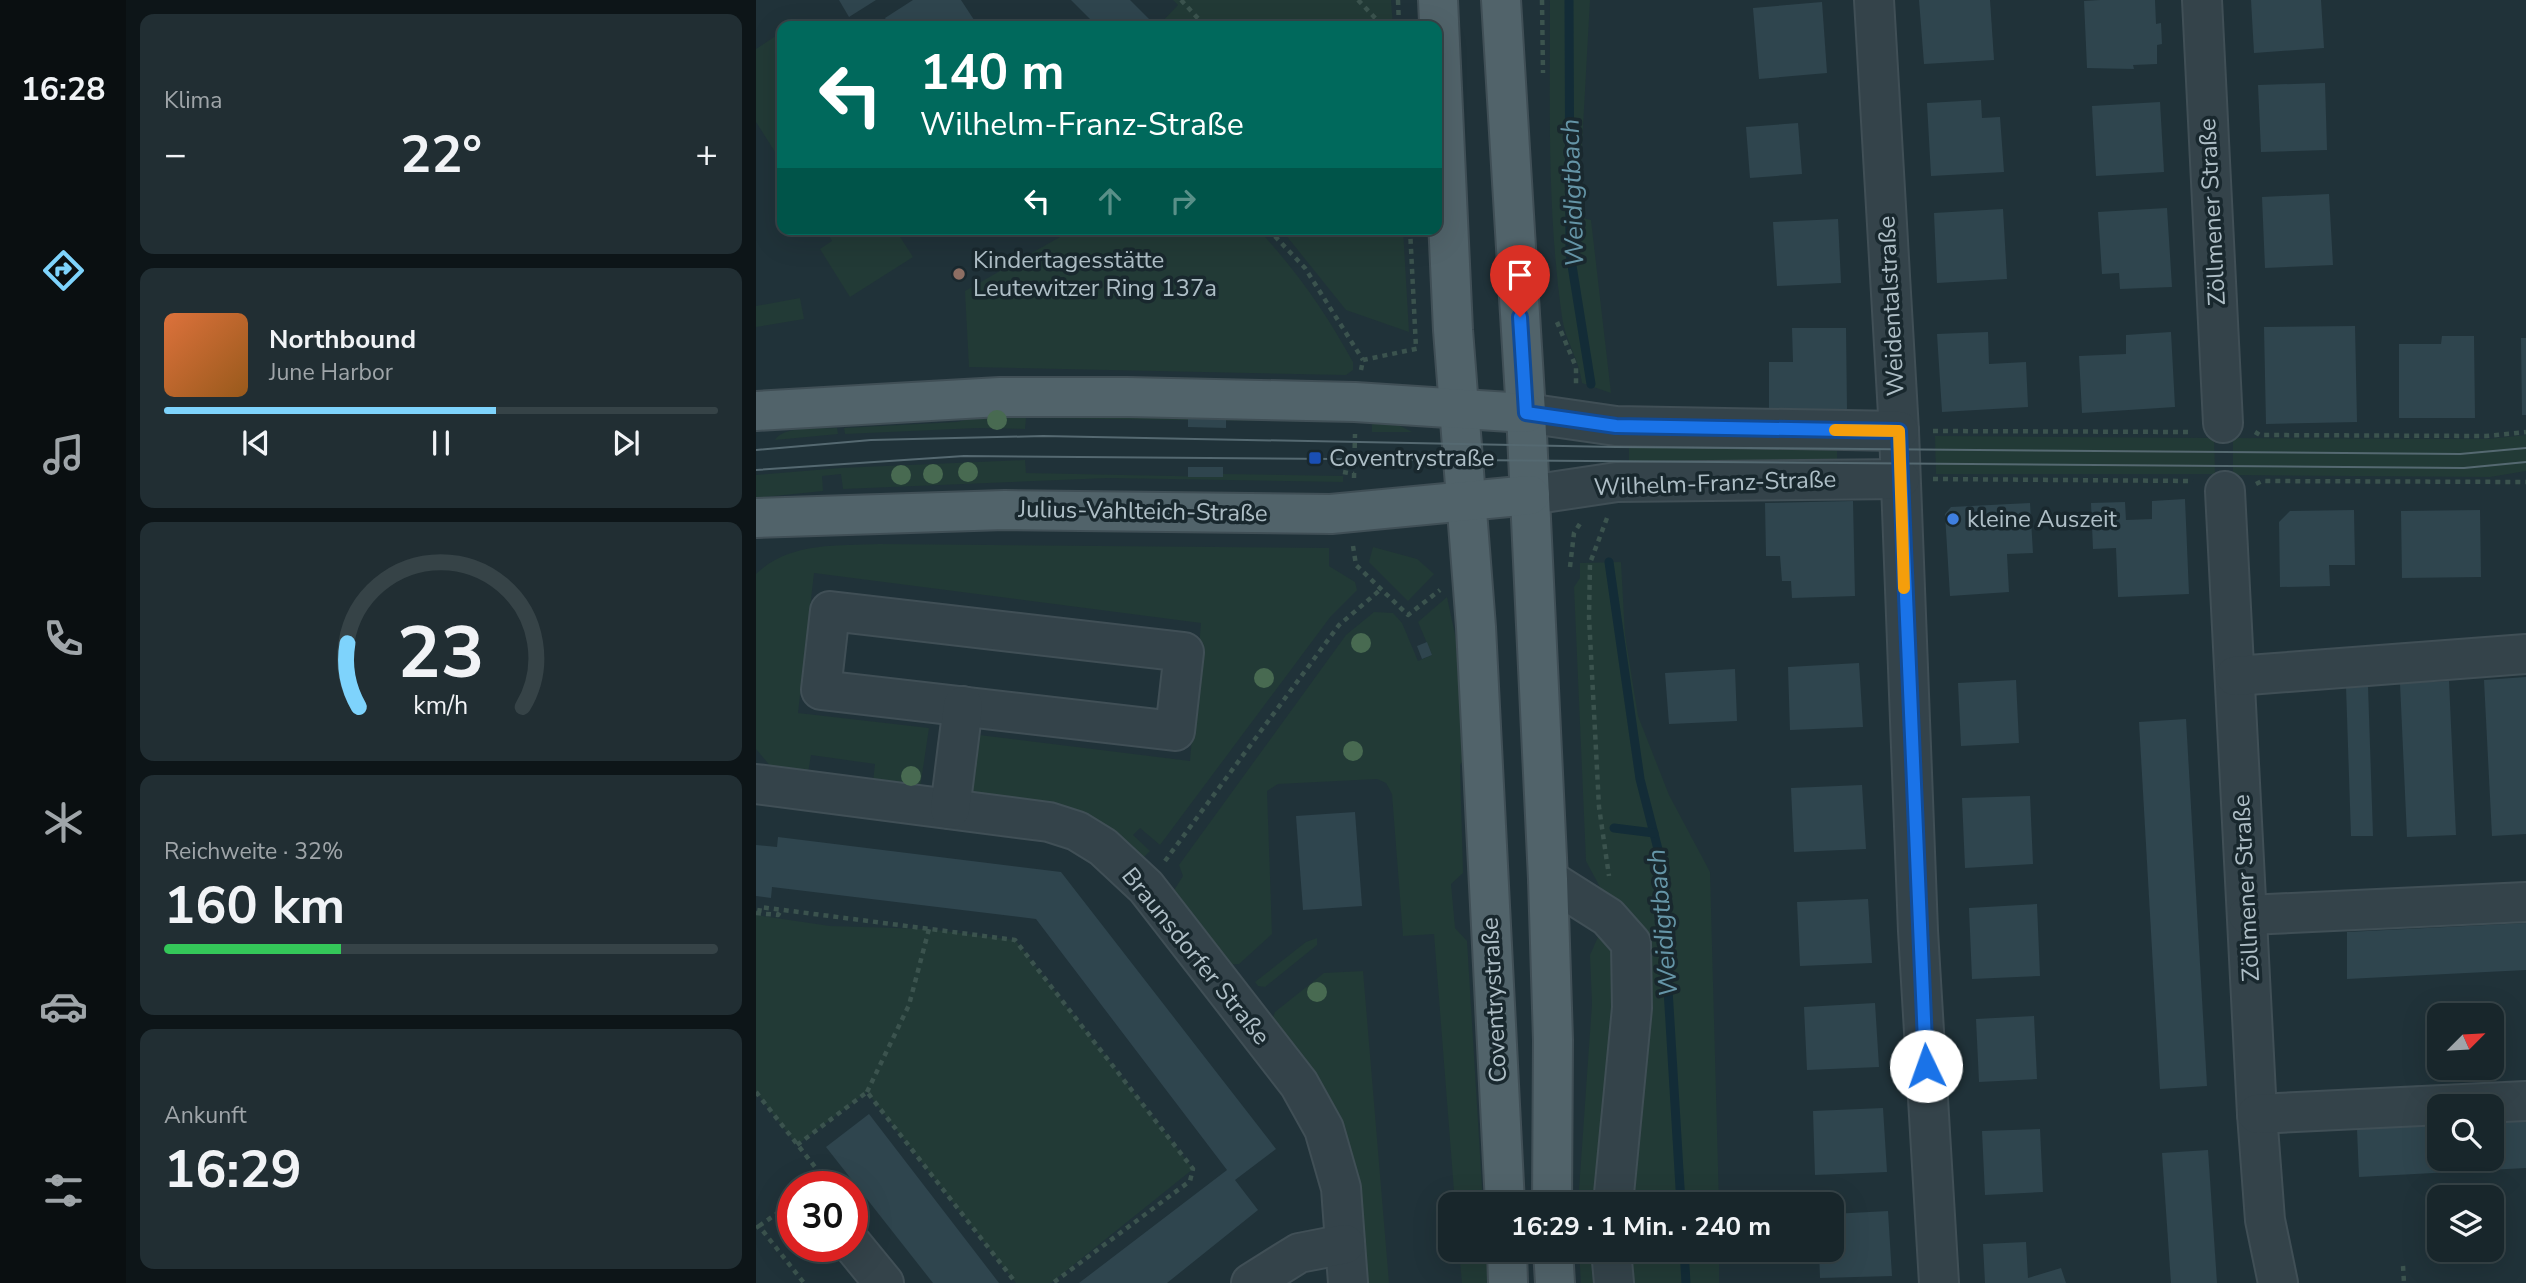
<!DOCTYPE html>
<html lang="de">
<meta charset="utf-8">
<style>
body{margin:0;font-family:"Nunito Sans",sans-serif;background:#212e33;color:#f1f3f6;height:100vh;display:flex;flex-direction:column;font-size:26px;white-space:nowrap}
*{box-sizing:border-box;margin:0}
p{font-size:23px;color:#9fa5a9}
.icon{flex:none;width:38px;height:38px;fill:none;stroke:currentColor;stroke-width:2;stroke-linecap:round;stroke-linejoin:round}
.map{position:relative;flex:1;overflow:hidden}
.drawer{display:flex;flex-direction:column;gap:14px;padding:14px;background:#0d1518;width:630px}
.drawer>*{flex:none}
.guide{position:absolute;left:21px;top:21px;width:665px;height:214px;border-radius:14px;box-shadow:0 7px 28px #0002,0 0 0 2px #364347;background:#00695c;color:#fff;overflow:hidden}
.needle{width:46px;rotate:66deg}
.tools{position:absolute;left:1671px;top:1003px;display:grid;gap:14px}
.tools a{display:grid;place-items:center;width:77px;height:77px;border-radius:14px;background:#18262b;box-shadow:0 7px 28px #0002,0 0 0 2px #364347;font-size:35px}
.speed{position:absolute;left:21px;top:1171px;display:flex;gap:14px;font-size:35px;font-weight:700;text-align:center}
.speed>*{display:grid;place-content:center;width:91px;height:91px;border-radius:50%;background:#18262b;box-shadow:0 7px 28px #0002,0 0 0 2px #364347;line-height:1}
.speed .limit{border:10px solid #d22;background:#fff;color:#111}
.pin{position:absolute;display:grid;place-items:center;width:60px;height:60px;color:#fff;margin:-72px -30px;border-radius:50% 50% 50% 0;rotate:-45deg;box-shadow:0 0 7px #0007}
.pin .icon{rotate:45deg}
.me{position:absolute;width:77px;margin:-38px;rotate:357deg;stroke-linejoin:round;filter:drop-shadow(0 0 5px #0008)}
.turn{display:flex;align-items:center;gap:24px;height:147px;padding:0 28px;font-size:32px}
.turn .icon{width:91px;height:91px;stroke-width:2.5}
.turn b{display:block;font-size:49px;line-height:60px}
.lanes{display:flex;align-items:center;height:66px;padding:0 28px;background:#0003;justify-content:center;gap:35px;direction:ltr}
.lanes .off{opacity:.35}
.big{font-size:52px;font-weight:700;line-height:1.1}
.drawer .tile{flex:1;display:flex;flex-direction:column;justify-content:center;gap:10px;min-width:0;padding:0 24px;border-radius:14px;background:#212e33}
.drawer .dial{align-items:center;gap:0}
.dial svg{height:182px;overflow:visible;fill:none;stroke:#364347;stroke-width:7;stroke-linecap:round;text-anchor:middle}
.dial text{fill:#f1f3f6;stroke:none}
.song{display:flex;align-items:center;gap:21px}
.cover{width:84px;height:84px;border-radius:10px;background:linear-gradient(135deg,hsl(20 70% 55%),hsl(30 70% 35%))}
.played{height:7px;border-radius:4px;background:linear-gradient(90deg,#7ed3fc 60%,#364347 60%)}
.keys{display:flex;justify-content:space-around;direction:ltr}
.heat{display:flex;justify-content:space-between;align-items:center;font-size:38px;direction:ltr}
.charge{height:10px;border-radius:5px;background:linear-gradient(90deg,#34c759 32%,#364347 0)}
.trip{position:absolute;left:682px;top:1192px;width:406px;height:70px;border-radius:14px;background:#18262b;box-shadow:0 7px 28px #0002,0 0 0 2px #364347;font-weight:700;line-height:70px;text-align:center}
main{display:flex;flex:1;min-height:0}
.tab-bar{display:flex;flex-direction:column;width:126px;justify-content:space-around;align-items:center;background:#0a0f11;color:#9fa5a9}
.tab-bar .icon{width:49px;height:49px}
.tab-bar .on{color:#7ed3fc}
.tab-bar b{font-size:32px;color:#f1f3f6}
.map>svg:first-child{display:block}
</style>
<main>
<nav class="tab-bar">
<b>16:28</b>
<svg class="icon on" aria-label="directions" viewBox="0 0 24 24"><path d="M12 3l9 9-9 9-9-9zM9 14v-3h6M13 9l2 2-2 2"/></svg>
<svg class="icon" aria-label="music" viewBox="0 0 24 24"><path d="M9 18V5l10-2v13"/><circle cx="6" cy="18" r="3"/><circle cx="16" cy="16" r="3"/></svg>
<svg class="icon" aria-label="phone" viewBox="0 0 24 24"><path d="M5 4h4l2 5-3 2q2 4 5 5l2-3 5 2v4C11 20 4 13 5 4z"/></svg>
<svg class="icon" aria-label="climate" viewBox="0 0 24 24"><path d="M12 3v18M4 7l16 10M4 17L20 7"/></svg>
<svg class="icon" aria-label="car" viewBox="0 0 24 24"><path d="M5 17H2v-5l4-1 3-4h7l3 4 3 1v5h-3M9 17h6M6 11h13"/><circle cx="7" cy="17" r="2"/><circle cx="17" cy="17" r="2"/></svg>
<svg class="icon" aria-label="filters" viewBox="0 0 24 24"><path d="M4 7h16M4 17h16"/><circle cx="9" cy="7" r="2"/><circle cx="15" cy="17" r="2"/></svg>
</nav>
<section class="drawer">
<div class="tile"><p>Klima</p>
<div class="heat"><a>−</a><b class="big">22°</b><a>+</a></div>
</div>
<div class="tile">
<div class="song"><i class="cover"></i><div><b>Northbound</b><p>June Harbor</p></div></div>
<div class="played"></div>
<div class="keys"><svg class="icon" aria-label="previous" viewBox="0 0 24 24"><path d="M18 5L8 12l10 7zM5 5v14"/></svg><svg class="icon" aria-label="pause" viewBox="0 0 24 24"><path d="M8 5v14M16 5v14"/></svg><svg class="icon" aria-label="next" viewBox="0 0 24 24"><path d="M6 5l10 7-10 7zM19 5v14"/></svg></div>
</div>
<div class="tile dial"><svg viewBox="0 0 100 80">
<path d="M14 69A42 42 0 1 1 86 69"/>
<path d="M14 69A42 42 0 0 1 9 41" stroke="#7ed3fc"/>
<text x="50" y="56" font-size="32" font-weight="700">23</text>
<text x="50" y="72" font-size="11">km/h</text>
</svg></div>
<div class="tile"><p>Reichweite · 32%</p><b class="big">160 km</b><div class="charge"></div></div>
<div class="tile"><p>Ankunft</p><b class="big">16:29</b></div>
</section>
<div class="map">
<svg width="1770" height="1283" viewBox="0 0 1770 1283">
<rect width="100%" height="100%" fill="#203239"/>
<!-- green -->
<g fill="#223a36">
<polygon points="417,0 635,0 637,26 402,26 422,5"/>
<path d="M794 0H834L822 217 835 220 855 393 826 383C823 359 809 340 806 317 791 212 794 106 794 0Z"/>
<polygon points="26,32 26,163 0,122 0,49"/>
<polygon points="69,229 139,229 157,257 94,297 64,249 76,241"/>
<path d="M318 229H502C542 273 568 310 597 362V370L590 375 213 367 209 291Z"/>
<polygon points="525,229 647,229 653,332 590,310"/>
<polygon points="44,298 48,319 0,327 0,306"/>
<polygon points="235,413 588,417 588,422 270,418 269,429 221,428 89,434 88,428 201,422"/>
<polygon points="616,418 636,422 656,432 616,432"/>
<path d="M81 428 82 434 19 440C28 425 64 429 81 428Z"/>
<polygon points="1770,435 1770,471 1734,477 1477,475 1477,438 1732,439"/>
<polygon points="1179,436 1458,438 1459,474 1180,474"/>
<polygon points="1081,438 1081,469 873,468 873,440"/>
<polygon points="269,460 270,473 466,477 467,474 587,476 587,482 353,478 87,489 85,474 66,476 67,491 0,498 0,475 84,468"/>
<path d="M123 544 573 548V566L599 582 601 590 575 616 404 845 384 828 377 835 394 851 385 860 207 793 215 734 434 761 445 623 58 573 42 713 173 728 164 788 117 782 119 764 55 755 52 773 16 768 0 749V574C33 542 80 546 123 544Z"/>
<polygon points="617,547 661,559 678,574 652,601 613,562"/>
<polygon points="865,562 869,635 882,716 913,795 954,872 963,1204 822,1204 836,1004 834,955 842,937 855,928 884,926 865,901 845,889 830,861 818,587 824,578 824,563"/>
<polygon points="691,597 700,639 707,761 704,765 707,873 695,884 699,928 711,941 727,1204 699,1204 678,934 647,936 636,794 630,783 621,779 522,784 511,791 516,934 483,964 470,965 415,895 427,876 423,865 590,635 618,612 637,613 646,623 662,661 676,655 662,622"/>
<polygon points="0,915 74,926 173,929 259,940 437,1169 295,1283 260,1283 111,1092 41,1145 0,1092"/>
<polygon points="561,938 561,945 509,987 502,986 499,982 550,942"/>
<polygon points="607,971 633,1283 608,1283 515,1023 519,1012 568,973"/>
<polygon points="703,1250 730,1250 732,1283 706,1283"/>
<polygon points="823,1250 963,1250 963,1283 825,1283"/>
</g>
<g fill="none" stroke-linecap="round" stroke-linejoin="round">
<!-- stream -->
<g stroke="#132c37" stroke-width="9">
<polyline points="813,0 814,253 835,384"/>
<polyline points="853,562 884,779 904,857 925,1204"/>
<polyline points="858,828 898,833"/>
<polyline points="928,1250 930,1283"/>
</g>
</g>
<!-- building -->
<g fill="#2f454e">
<polygon points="83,0 120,0 93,17"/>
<polygon points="157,0 205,0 222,26 134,26 129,18"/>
<polygon points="315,0 374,0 400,26 341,26"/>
<polygon points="1163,0 1234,0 1238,60 1168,64"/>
<polygon points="1344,0 1399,0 1400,24 1405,23 1406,44 1401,45 1401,64 1377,65 1378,69 1331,68 1328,1"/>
<polygon points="1495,0 1565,0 1568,48 1498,53"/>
<polygon points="1066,2 1071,73 1003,79 997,8"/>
<polygon points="1569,83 1571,150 1505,152 1502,85"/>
<polygon points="1225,100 1226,118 1244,117 1248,172 1175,176 1171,103"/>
<polygon points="1404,102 1408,172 1340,176 1336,106"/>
<polygon points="1042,123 1046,174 994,178 990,127"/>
<polygon points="1573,194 1577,265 1509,268 1506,197"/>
<polygon points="1411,208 1416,287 1364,289 1363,273 1346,274 1342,212"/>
<polygon points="1247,209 1251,279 1181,283 1178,213"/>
<polygon points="1082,219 1085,283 1021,286 1017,222"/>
<polygon points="1599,326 1601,422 1510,424 1508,327"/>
<polygon points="1036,328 1090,328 1091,410 1013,411 1013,362 1037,362"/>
<polygon points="1232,332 1233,364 1270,362 1272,407 1186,412 1181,334"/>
<polygon points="1415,332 1419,407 1326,413 1323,356 1370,354 1370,335"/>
<polygon points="1686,336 1718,336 1719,418 1643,418 1643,344 1685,344"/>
<polygon points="1765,338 1770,338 1770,415 1766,415"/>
<polygon points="432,418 470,419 470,428 432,427"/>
<rect x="432" y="467" width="35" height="10"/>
<polygon points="1429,499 1433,594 1362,597 1360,548 1337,549 1335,503 1369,502 1370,520 1396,519 1396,501"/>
<polygon points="1097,501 1099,596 1036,598 1035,581 1026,581 1024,556 1010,556 1009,503"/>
<polygon points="1274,503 1277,553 1251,554 1253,592 1194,596 1189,514 1195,507"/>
<polygon points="1598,510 1599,565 1573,565 1574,586 1524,587 1523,522 1534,511"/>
<polygon points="1724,510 1725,577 1646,578 1645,511"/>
<polygon points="671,642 676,655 666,659 661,646"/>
<polygon points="1103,663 1107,727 1034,730 1032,667"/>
<polygon points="979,669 981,721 913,724 909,673"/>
<polygon points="1770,677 1770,834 1736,836 1728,680"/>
<polygon points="1260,680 1263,743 1205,746 1202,683"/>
<polygon points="1693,681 1700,835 1651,837 1644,683"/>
<polygon points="1590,686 1612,686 1617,836 1595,836"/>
<polygon points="1430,719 1451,1086 1404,1089 1383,722"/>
<polygon points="1106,785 1110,849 1038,852 1035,788"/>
<polygon points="1274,796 1277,864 1209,868 1206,798"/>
<polygon points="599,812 606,906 547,910 540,816"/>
<polygon points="22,837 305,872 520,1149 479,1180 502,1210 411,1283 323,1283 471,1170 280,919 16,887 15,898 0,896 0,845 21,847"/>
<polygon points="1112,899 1116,963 1044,966 1041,902"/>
<polygon points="1281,904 1284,976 1216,979 1213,908"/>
<polygon points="1770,923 1770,970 1591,979 1591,932"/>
<polygon points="1119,1003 1123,1067 1051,1070 1048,1007"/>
<polygon points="1278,1016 1281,1079 1223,1082 1220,1019"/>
<polygon points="1127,1108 1131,1172 1059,1175 1057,1111"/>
<polygon points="113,1114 243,1283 177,1283 70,1147"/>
<polygon points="1770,1121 1770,1168 1603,1177 1601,1129 1684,1125 1684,1158 1736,1158 1736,1123"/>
<polygon points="1284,1129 1287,1192 1229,1195 1226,1131"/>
<polygon points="1452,1150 1461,1283 1415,1283 1406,1153"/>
<polygon points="1132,1211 1136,1276 1064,1278 1063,1250 1076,1250 1076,1214"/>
<polygon points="1270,1242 1272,1278 1305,1268 1310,1283 1229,1283 1227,1244"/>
</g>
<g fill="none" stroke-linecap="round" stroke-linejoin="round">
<defs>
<g id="minor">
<polyline points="1118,0 1143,431 1162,931 1183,1283"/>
<polyline points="1446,0 1467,423"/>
<polyline points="770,413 860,426 1143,431"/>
<polyline points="1469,491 1501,1114 1509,1220 1522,1283"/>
<polyline points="774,495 861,482 1144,479"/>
<polygon points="74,611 428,652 419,731 65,690"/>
<polyline points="1479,676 1770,654"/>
<polyline points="0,784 293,822 321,831 347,847 390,887 543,1084 568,1129 585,1188 592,1283"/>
<polyline points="194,809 207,706"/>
<polyline points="792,879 852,917 875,943 876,1008 857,1204"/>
<polyline points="1492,915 1770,902"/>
<polyline points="1501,1114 1770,1101"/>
<polyline points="96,1244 128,1283"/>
<polyline points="855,1250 858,1283"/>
<polyline points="495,1283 543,1253 589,1244"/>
</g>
<g id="major">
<polyline points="682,0 697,330 720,627 749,1204"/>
<polyline points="745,0 770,413 792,879 797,1040 796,1204"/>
<polyline points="0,411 244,397 372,397 599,402 770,413"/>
<polyline points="0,518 249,510 575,514 774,495"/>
<polyline points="751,1250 752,1283"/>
<polyline points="797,1250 799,1283"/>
</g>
</defs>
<!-- minor casing -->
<use href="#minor" stroke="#404f56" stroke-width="42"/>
<!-- major casing -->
<use href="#major" stroke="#404f56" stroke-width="42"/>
<!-- path -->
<g stroke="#3b534e" stroke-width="4.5" stroke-dasharray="5 5" stroke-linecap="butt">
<polyline points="425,0 449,26"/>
<polyline points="602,0 621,20"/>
<polyline points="642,0 643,26"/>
<polyline points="786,0 787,73"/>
<polyline points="512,229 549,268 607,360"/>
<polyline points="654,229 660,348"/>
<polyline points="801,322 820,367 820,386"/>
<polyline points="605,370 607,360 664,348"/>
<polyline points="1177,431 1434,432"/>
<polyline points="1499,432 1504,435 1730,436 1770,432"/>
<polyline points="587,472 598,474"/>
<polyline points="598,478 599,434"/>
<polyline points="1177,479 1437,481"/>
<polyline points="1500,484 1506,481 1770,482"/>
<polyline points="851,518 834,563 833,617 843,807 853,876"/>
<polyline points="597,546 600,565 652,615 684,590"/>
<polyline points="814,567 818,533 825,522"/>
<polyline points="409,861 583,625 624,590"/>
<polyline points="0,913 22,915 25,910"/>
<polyline points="3,913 4,907 259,940 437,1169 434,1181 297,1283"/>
<polyline points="0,1092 74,1186"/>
<polyline points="111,1092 153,1005 173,929"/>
<polyline points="41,1145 111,1092 260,1283"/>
<polyline points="3,1226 26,1210 37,1218"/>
<polyline points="0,1228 3,1226 48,1283"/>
<polyline points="1647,1266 1648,1283"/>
</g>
<!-- minor -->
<use href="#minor" stroke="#34434a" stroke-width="38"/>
<!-- major -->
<use href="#major" stroke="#51636a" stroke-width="38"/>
<!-- tram -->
<g stroke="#556971" stroke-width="2">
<polyline points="0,450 115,440 287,436 860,447 1704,454 1770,448"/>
<polyline points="0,470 208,456 1708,468 1770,462"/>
</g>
</g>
<!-- trees -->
<g fill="#486a51">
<circle cx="241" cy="420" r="10"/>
<circle cx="212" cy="472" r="10"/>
<circle cx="177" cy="474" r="10"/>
<circle cx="145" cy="475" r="10"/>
<circle cx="605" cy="643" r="10"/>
<circle cx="508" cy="678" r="10"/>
<circle cx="597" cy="751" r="10"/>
<circle cx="155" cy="776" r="10"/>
<circle cx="561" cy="992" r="10"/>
</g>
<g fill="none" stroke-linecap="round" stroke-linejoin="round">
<defs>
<polyline id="route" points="764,317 770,413 860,426 1143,431 1170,1066"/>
</defs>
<!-- route casing -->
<use href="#route" stroke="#114b97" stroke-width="18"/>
<!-- route -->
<use href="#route" stroke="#1a73e8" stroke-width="12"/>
<!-- slow -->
<polyline stroke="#f59e0b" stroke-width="12" points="1079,430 1143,431 1148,588"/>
</g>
<!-- markers -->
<circle fill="#8d6e63" stroke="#19282e" stroke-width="2.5" cx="203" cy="274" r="7"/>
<rect fill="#1a4fb4" stroke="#19282e" stroke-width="2.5" x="552" y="451" width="14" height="14" rx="3.5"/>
<circle fill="#3f7fe0" stroke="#19282e" stroke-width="2.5" cx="1197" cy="519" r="7"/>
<g text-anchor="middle" stroke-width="7" stroke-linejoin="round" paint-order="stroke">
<!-- street labels -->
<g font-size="24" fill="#aebec6" stroke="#19282e">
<text transform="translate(1456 212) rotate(-93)" y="8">Zöllmener Straße</text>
<text transform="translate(1135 306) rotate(-93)" y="8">Weidentalstraße</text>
<text transform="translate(959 483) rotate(-2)" y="8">Wilhelm-Franz-Straße</text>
<text transform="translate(387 511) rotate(1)" y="8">Julius-Vahlteich-Straße</text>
<text transform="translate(1490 888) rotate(-93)" y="8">Zöllmener Straße</text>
<text transform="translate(440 956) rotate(51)" y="8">Braunsdorfer Straße</text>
<text transform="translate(738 1000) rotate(-93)" y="8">Coventrystraße</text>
</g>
<!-- poi labels -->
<g font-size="24" fill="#aebec6" stroke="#19282e" text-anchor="start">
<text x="217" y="268">Kindertagesstätte<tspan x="217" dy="28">Leutewitzer Ring 137a</tspan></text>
<text x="573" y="466">Coventrystraße</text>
<text x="1211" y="527">kleine Auszeit</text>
</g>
<!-- water labels -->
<g font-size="26" font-style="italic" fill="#6595a7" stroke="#19282e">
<text transform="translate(816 193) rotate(-92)" y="9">Weidigtbach</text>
<text transform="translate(906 923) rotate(-95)" y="9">Weidigtbach</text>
</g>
</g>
</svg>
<div class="tools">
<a><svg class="needle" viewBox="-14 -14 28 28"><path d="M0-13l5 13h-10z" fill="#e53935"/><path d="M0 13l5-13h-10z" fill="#9fa5a9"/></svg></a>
<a><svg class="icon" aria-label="search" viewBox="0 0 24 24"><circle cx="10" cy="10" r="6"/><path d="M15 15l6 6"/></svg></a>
<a><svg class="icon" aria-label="layers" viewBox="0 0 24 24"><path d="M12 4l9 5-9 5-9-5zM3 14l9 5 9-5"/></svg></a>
</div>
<div class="speed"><div class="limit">30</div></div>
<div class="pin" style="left:764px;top:317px;background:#d93025"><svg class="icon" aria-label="arrive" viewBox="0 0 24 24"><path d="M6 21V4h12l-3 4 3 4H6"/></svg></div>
<svg class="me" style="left:1170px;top:1066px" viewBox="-20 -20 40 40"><circle r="19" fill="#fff"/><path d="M0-13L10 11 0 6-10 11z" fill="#1a73e8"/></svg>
<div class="trip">16:29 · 1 Min. · 240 m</div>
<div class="guide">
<div class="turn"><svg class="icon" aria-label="left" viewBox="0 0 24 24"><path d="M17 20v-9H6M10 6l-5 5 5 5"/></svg><div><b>140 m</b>Wilhelm-Franz-Straße</div></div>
<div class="lanes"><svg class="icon" aria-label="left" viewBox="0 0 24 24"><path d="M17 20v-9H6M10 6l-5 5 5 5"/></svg><svg class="icon off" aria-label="ahead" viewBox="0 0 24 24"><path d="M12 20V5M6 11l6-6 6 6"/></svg><svg class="icon off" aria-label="right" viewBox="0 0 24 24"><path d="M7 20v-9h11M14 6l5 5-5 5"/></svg></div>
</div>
</div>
</main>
